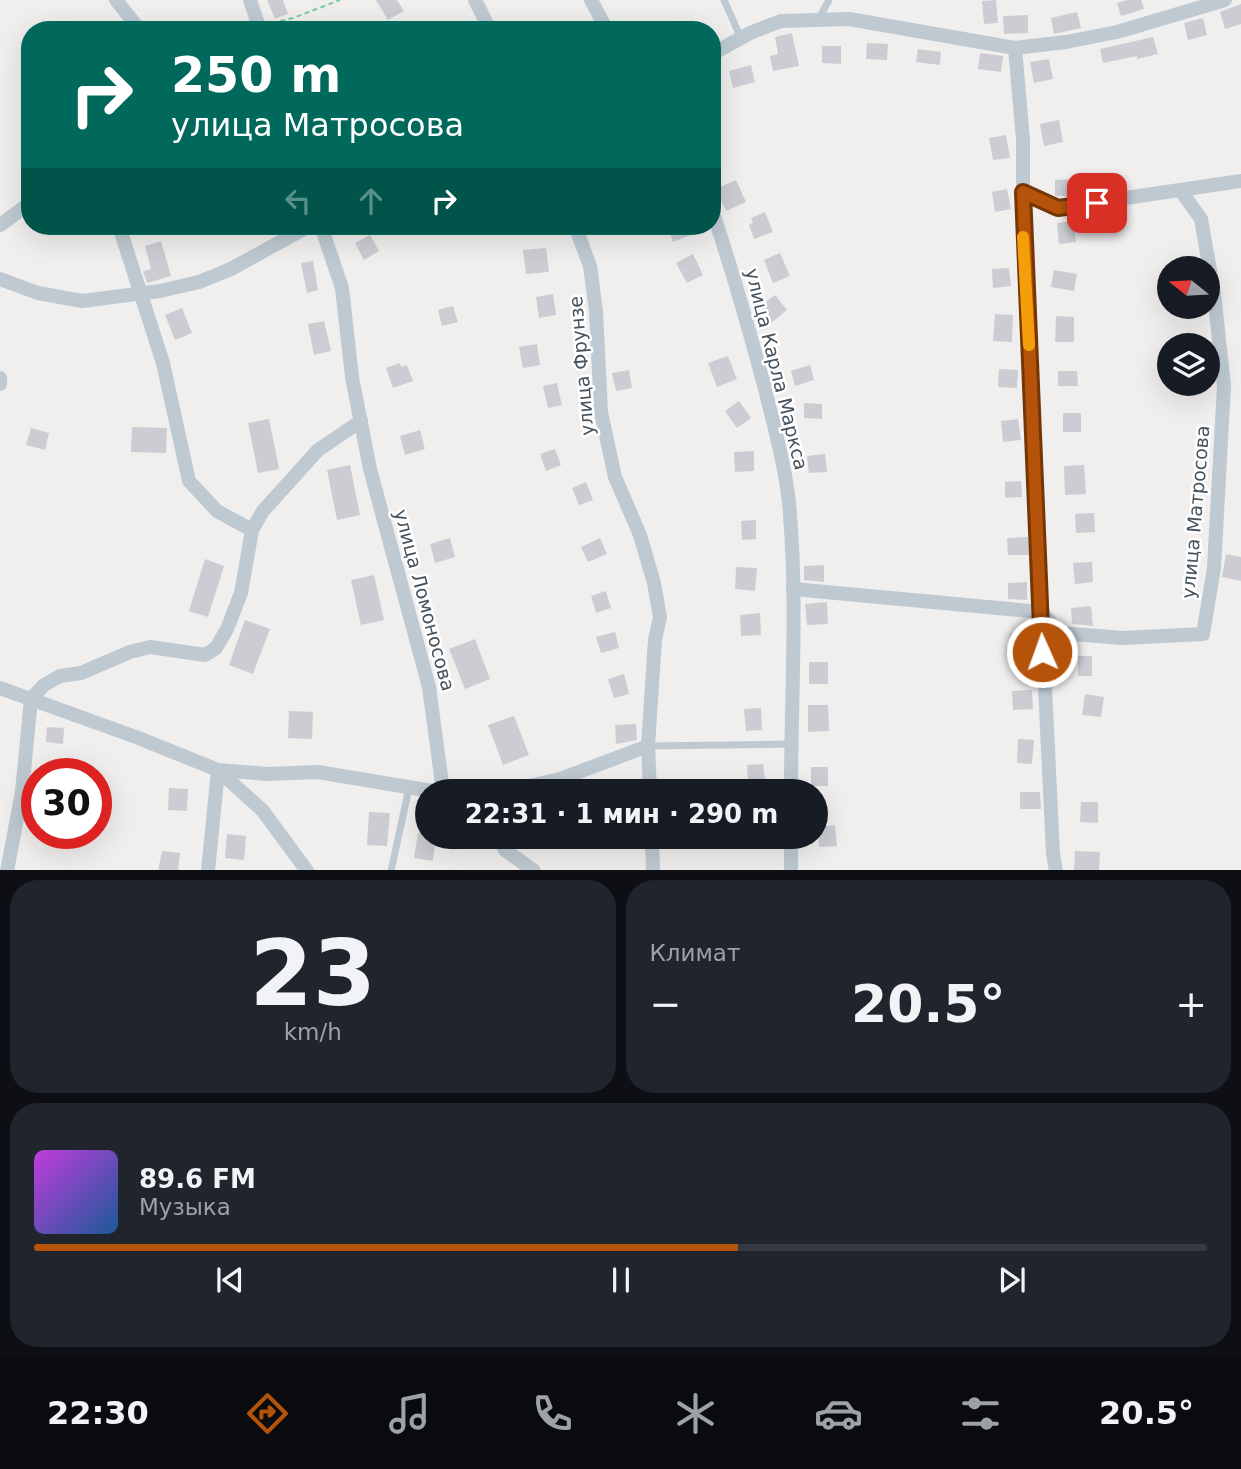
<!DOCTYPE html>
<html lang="ru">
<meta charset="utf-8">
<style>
body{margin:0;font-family:"DejaVu Sans",sans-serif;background:#20242c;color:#f1f3f6;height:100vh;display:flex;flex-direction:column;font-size:26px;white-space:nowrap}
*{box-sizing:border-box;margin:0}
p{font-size:23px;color:#9ea1a6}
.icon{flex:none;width:38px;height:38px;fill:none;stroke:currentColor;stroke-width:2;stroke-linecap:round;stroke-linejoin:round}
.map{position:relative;height:870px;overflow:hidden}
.side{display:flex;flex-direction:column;gap:10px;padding:10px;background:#0d0f14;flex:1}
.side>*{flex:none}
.banner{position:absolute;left:21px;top:21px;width:700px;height:214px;border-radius:28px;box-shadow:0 7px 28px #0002;background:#00695c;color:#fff;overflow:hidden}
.needle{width:46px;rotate:288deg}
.tools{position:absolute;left:1157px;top:256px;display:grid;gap:14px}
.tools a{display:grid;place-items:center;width:63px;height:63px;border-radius:50%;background:#171b24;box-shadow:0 7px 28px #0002;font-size:35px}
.speed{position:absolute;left:21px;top:758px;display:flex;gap:14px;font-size:35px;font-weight:700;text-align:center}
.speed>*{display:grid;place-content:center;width:91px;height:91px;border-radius:50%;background:#171b24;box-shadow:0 7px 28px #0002;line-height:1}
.speed .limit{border:10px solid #d22;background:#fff;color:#111}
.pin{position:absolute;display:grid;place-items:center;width:60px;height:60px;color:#fff;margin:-30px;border-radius:14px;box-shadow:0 4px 10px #0006}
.me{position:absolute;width:77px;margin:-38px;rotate:358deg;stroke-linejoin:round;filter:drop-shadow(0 0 5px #0008)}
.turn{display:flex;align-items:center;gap:24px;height:147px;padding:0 35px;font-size:32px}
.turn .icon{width:91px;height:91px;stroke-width:2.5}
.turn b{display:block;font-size:49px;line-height:60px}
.lanes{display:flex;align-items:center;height:66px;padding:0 35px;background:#0003;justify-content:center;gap:35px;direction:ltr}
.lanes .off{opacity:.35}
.big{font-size:52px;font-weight:700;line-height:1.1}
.side .widget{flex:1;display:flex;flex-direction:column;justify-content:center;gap:10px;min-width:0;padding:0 24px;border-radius:28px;background:#20242c}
.side .dial{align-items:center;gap:0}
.dial b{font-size:91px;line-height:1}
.song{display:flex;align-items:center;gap:21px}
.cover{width:84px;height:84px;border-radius:10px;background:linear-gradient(135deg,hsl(290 70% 55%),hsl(210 70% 35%))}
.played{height:7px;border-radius:4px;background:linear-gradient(90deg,#b45309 60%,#363941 60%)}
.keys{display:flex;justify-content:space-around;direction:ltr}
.heat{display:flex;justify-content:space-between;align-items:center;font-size:38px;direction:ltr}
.side .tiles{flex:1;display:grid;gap:10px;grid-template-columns:1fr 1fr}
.widget:last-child{grid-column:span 2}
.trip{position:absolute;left:415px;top:779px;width:413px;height:70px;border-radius:35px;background:#171b24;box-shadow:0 7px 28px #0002;font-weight:700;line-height:70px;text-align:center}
.tab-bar{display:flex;height:112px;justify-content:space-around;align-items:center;background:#090b0e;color:#9ea1a6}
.tab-bar .icon{width:49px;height:49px}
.tab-bar .active{color:#b45309}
.tab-bar b{font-size:32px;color:#f1f3f6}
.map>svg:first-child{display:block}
</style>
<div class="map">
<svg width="1241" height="871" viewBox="0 0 1241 871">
<rect width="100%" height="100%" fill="#f1eeee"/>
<!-- building -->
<g fill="#cbcdd3">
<polygon points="267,0 283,0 288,14 275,19"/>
<polygon points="376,0 397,0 404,11 388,20"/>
<polygon points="996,0 998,23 984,24 982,1"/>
<polygon points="1128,0 1141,0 1144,9 1121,16 1117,3"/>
<polygon points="1241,4 1241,24 1225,29 1220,12"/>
<polygon points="1077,12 1081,28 1054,34 1051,18"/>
<polygon points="1028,15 1028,33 1004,34 1003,16"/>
<polygon points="1203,18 1207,35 1188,40 1184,23"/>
<polygon points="792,33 799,66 773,71 770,56 778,54 775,37"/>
<polygon points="1153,37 1158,54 1137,59 1137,56 1103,63 1100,49"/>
<polygon points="867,43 888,44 887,60 866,59"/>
<polygon points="822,46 841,46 841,64 822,63"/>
<polygon points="918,49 941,52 940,65 916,62"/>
<polygon points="980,53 1003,56 1001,72 978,69"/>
<polygon points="1049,59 1053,79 1034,83 1030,62"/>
<polygon points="751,65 755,82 733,88 729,71"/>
<polygon points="1059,120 1063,142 1044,146 1040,124"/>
<polygon points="1006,135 1010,158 993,160 989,138"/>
<polygon points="1073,179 1073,196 1055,196 1055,180"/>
<polygon points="736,180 746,202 726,211 716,189"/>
<polygon points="1007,189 1011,209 995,212 992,192"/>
<polygon points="765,212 773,232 754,239 749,225 753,223 751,218"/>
<polygon points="1074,221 1076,242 1059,244 1057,223"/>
<polygon points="667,226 687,226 690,235 673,242"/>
<polygon points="370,235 379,251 364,260 355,243"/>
<polygon points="161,241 171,276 147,283 143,271 151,269 145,246"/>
<polygon points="546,248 549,272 526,274 523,250"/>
<polygon points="780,253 790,276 773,283 764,260"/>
<polygon points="693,254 703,275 687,283 676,263"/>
<polygon points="313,261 318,290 307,293 301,263"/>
<polygon points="1009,268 1011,286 993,288 992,269"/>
<polygon points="1054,270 1077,274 1074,291 1051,287"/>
<polygon points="553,294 556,315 539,318 536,297"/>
<polygon points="775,295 787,310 771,323 759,307"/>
<polygon points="453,306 458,322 442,326 438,310"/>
<polygon points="182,308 192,333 175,340 165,315"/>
<polygon points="995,314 1013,315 1012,342 993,341"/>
<polygon points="1056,316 1074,317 1074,342 1055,342"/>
<polygon points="324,321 331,351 314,355 308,324"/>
<polygon points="537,344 540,365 523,368 519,347"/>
<polygon points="728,356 737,379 717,387 708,363"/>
<polygon points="400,363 401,367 407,365 413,381 393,388 386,368"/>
<polygon points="810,365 814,380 795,386 791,371"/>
<polygon points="999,369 1018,370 1017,388 998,387"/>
<polygon points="629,370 632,388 616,391 612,373"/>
<polygon points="1058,371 1077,371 1078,386 1058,386"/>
<polygon points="557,383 562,405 548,408 543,386"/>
<polygon points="739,401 751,418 737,428 725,411"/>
<polygon points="804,403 822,404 822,419 804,418"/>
<rect x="1063" y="413" width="18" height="19"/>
<polygon points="269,419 279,469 258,473 248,423"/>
<polygon points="1018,419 1021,440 1003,442 1001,421"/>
<polygon points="132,427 167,428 166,453 131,452"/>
<polygon points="31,428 49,433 45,450 26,445"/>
<polygon points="420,430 425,449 405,455 400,436"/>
<polygon points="555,449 561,465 546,471 540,454"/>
<polygon points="754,451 754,471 735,472 734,452"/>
<polygon points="825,454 827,472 809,473 807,456"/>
<polygon points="350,465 360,515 337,520 327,470"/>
<polygon points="1084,465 1086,494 1065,495 1064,466"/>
<polygon points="1021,481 1022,497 1005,498 1005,482"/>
<polygon points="586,482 593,500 579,505 572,488"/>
<polygon points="1094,513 1095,532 1076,533 1075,514"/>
<polygon points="756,520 756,539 742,540 741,521"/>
<polygon points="1028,537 1029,555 1008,555 1007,538"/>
<polygon points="450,538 455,557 435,563 430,544"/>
<polygon points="600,538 607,554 588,562 581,547"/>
<polygon points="1226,554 1241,557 1241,581 1222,577"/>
<polygon points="205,559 224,566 208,617 189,611"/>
<polygon points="1092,562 1093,582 1075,584 1073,563"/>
<polygon points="824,565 824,582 804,580 804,566"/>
<polygon points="736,567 757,568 755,591 735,589"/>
<polygon points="374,575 384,620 361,625 351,580"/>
<polygon points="1027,582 1027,600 1008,599 1008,583"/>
<polygon points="606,591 611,608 596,613 591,596"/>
<polygon points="827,602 828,624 807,625 805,604"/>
<polygon points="1091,606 1093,626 1072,624 1071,608"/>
<polygon points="760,613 761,635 741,636 740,615"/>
<polygon points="245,620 270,629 253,674 229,665"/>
<polygon points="615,632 619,648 601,653 596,637"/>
<polygon points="1010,633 1033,633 1032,656 1009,655"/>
<polygon points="475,639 490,679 465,689 449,649"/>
<rect x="1078" y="656" width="14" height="20"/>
<rect x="809" y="662" width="19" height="22"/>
<polygon points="624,674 629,694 614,698 608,679"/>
<polygon points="1032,690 1033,709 1013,710 1012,691"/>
<polygon points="1085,694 1104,697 1101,717 1082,715"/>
<polygon points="808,705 828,705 829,731 808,732"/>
<polygon points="761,708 762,730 746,731 744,709"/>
<polygon points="289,711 313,712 312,739 288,738"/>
<polygon points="514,716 529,755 503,765 488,725"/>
<polygon points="636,724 637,740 616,744 615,725"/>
<polygon points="47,727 64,728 63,744 46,742"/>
<polygon points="1018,739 1034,740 1032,764 1017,763"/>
<polygon points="763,764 765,779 748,781 747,765"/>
<rect x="811" y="767" width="17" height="19"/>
<polygon points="169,788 188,789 187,811 168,810"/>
<polygon points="1020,792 1040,792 1041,809 1020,809"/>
<polygon points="1081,802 1098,802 1098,823 1080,822"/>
<polygon points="369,812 390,813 387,846 367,845"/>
<polygon points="835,825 837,846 819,847 818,827"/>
<polygon points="418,833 427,834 427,836 436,836 433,861 414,858"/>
<polygon points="227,834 246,836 244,860 225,858"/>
<polygon points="162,851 180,853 178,871 158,871"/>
<polygon points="1075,851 1100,852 1099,871 1074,871"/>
</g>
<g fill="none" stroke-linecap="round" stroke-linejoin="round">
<!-- path -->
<polyline stroke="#72ce9f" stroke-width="2" stroke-dasharray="5 3.5" stroke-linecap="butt" points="272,23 293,18 340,0"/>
<!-- lane -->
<g stroke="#bec9d1" stroke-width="7">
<polyline points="724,0 741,38"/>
<polyline points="818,20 829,0"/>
<polyline points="648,746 791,744"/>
<polyline points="391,871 409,788"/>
</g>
<!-- street -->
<g stroke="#bec9d1" stroke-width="14">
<polyline points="116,0 140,30"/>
<polyline points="250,0 260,30"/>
<polyline points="475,0 490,30"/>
<polyline points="591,0 607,30"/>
<polyline points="237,30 259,26"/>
<polyline points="1015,48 1023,140 1023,224 1053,854 1056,871"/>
<polyline points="712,54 750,33 781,21 849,19 1015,48 1066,42 1117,32 1225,0"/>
<polyline points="1023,192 1058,208 1241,181"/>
<path d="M712 210C732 269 749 329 765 389 774 426 785 465 789 503 798 599 791 695 791 791"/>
<polyline points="0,225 30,203"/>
<polyline points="119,226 163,363 189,481 217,511 252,530"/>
<polyline points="321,226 342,288 352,377 370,469 429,687 443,791"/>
<polyline points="575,226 590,266 596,311 601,412 615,477 640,535 654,583 660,617 655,640 648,746 650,791"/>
<polyline points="0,279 38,293 82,301 160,291 199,282 231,269 309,226"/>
<polyline points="0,378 0,384"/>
<polyline points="793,589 1041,612 1060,633 1123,638 1203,634 1214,568 1224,386 1214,293 1201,219 1181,191"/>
<polyline points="0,688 136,737 218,770 263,811 307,871"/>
<polyline points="506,791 560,779 648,746"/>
<polyline points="498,836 505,850 534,871"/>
<polyline points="652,836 653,871"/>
<polyline points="7,871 22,792 31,699 44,685 60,676 81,673 130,652 150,647 205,655 216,648 227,629 241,593 252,530 263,511 318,450 361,421"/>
<polyline points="208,871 218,770 268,774 318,772 432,791"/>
<polyline points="791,871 791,836"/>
</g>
</g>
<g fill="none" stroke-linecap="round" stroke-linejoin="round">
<defs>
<polyline id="route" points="1042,652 1023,192 1058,208 1097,203"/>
</defs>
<!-- route casing -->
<use href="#route" stroke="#753606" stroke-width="18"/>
<!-- route -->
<use href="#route" stroke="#b45309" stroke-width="12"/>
<!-- slow -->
<polyline stroke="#f59e0b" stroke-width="12" points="1023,237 1029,345"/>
</g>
<g text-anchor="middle" stroke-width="5" stroke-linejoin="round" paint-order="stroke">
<!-- street labels -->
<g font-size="19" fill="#46525c" stroke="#fff">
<text transform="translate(581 366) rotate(-95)" y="7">улица Фрунзе</text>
<text transform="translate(777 369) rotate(76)" y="7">улица Карла Маркса</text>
<text transform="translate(1195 512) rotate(-85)" y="7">улица Матросова</text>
<text transform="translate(425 600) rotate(75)" y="7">улица Ломоносова</text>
</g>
</g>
</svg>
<div class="tools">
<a><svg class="needle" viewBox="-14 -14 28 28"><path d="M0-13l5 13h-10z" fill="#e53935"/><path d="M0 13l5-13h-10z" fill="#9ea1a6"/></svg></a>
<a><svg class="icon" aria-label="layers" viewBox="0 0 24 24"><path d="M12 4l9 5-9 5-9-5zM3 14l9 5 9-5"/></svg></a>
</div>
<div class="speed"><div class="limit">30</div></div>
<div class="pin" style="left:1097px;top:203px;background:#d93025"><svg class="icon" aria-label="arrive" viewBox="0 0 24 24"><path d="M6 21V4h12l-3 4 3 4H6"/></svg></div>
<svg class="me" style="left:1042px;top:652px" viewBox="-20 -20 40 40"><circle r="17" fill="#b45309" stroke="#fff" stroke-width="3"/><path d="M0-11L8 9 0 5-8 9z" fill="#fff"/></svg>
<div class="trip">22:31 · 1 мин · 290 m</div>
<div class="banner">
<div class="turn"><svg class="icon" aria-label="right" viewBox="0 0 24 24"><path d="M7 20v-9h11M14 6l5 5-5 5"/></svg><div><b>250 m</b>улица Матросова</div></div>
<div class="lanes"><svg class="icon off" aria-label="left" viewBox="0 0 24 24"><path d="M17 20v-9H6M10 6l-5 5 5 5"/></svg><svg class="icon off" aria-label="ahead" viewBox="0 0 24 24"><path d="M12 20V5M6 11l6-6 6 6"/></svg><svg class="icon" aria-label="right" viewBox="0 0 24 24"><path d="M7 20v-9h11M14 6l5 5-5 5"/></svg></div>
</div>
</div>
<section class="side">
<div class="tiles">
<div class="widget dial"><b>23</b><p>km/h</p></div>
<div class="widget"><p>Климат</p>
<div class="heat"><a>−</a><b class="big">20.5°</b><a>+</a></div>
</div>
<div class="widget">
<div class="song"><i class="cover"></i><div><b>89.6 FM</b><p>Музыка</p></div></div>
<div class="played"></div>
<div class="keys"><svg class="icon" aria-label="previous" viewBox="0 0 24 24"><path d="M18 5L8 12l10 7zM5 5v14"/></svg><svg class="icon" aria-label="pause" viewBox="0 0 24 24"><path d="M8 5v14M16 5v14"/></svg><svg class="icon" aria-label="next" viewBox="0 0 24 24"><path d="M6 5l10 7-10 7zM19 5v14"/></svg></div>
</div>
</div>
</section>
<nav class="tab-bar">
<b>22:30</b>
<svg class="icon active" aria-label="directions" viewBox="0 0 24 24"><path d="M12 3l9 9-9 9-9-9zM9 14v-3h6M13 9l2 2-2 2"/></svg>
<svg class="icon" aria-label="music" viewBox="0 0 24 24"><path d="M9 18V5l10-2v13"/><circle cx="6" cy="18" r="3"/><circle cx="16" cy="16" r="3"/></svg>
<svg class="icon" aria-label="phone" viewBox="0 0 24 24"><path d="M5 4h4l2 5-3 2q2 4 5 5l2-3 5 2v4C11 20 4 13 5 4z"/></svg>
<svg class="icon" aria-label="climate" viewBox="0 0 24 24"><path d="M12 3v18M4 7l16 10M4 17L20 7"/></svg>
<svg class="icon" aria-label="car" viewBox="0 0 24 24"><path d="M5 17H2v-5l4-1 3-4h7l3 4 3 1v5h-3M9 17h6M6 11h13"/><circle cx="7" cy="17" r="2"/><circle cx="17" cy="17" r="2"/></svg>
<svg class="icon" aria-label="filters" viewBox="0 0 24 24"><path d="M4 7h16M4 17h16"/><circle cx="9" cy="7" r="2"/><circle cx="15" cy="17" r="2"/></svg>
<b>20.5°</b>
</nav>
